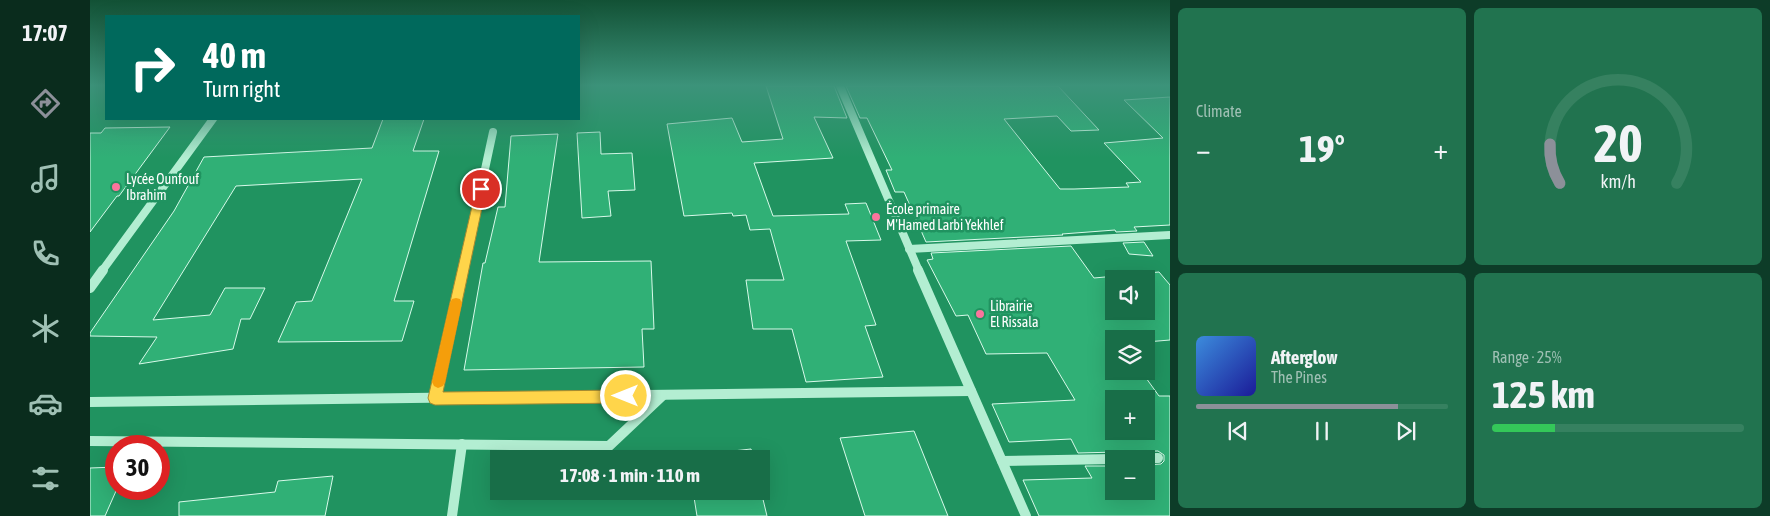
<!DOCTYPE html>
<meta charset="utf-8">
<style>
body{margin:0;font-family:"Asap Condensed",sans-serif;background:#21734f;color:#f1f3f6;height:100vh;display:flex;flex-direction:column;font-size:19px;white-space:nowrap}
*{box-sizing:border-box;margin:0}
p{font-size:16px;color:#9fc0b4}
.icon{flex:none;width:28px;height:28px;fill:none;stroke:currentColor;stroke-width:2;stroke-linecap:round;stroke-linejoin:round}
.map{position:relative;flex:1;overflow:hidden}
.sheet{display:flex;flex-direction:column;gap:8px;padding:8px;background:#0d3c28;width:600px}
.sheet>*{flex:none}
.hud{position:absolute;left:15px;top:15px;width:475px;height:105px;border-radius:0px;box-shadow:0 5px 20px #0002;background:#00695c;color:#fff;overflow:hidden}
.controls{position:absolute;left:1015px;top:270px;display:grid;gap:10px}
.controls a{display:grid;place-items:center;width:50px;height:50px;border-radius:0px;background:#186e48;box-shadow:0 5px 20px #0002;font-size:25px}
.speed{position:absolute;left:15px;top:435px;display:flex;gap:10px;font-size:25px;font-weight:700;text-align:center}
.speed>*{display:grid;place-content:center;width:65px;height:65px;border-radius:50%;background:#186e48;box-shadow:0 5px 20px #0002;line-height:1}
.speed .limit{border:8px solid #d22;background:#fff;color:#111}
.pin{position:absolute;display:grid;place-items:center;width:42px;height:42px;color:#fff;margin:-21px;border:2px solid #fff;border-radius:50%;box-shadow:0 1px 5px #0007}
.me{position:absolute;width:55px;margin:-28px;rotate:270deg;stroke-linejoin:round;filter:drop-shadow(0 0 4px #0008)}
.turn{display:flex;align-items:center;gap:18px;height:105px;padding:0 15px;font-size:22px}
.turn .icon{width:65px;height:65px;stroke-width:2.5}
.turn b{display:block;font-size:35px;line-height:42px}
.big{font-size:38px;font-weight:700;line-height:1.1}
.sheet .card{flex:1;display:flex;flex-direction:column;justify-content:center;gap:8px;min-width:0;padding:0 18px;border-radius:8px;background:#21734f}
.sheet .dial{align-items:center;gap:0}
.dial svg{height:130px;overflow:visible;fill:none;stroke:#368160;stroke-width:7;stroke-linecap:round;text-anchor:middle}
.dial text{fill:#f1f3f6;stroke:none}
.song{display:flex;align-items:center;gap:15px}
.cover{width:60px;height:60px;border-radius:8px;background:linear-gradient(135deg,hsl(210 70% 55%),hsl(240 70% 35%))}
.played{height:5px;border-radius:2px;background:linear-gradient(90deg,#8c9099 80%,#368160 80%)}
.keys{display:flex;justify-content:space-around;direction:ltr}
.heat{display:flex;justify-content:space-between;align-items:center;font-size:28px;direction:ltr}
.charge{height:8px;border-radius:4px;background:linear-gradient(90deg,#34c759 25%,#368160 0)}
.sheet .tiles{flex:1;display:grid;gap:8px;grid-template-columns:repeat(2,1fr)}
.trip{position:absolute;left:400px;top:450px;width:280px;height:50px;border-radius:0px;background:#186e48;box-shadow:0 5px 20px #0002;font-weight:700;line-height:50px;text-align:center}
main{display:flex;flex:1;min-height:0}
.tab-bar{display:flex;flex-direction:column;width:90px;justify-content:space-around;align-items:center;background:#0a2c1d;color:#9fc0b4}
.tab-bar .icon{width:35px;height:35px}
.tab-bar .on{color:#8c9099}
.tab-bar b{font-size:22px;color:#f1f3f6}
.map>svg:first-child{display:block}
</style>
<main>
<nav class="tab-bar">
<b>17:07</b>
<svg class="icon on" aria-label="directions" viewBox="0 0 24 24"><path d="M12 3l9 9-9 9-9-9zM9 14v-3h6M13 9l2 2-2 2"/></svg>
<svg class="icon" aria-label="music" viewBox="0 0 24 24"><path d="M9 18V5l10-2v13"/><circle cx="6" cy="18" r="3"/><circle cx="16" cy="16" r="3"/></svg>
<svg class="icon" aria-label="phone" viewBox="0 0 24 24"><path d="M5 4h4l2 5-3 2q2 4 5 5l2-3 5 2v4C11 20 4 13 5 4z"/></svg>
<svg class="icon" aria-label="climate" viewBox="0 0 24 24"><path d="M12 3v18M4 7l16 10M4 17L20 7"/></svg>
<svg class="icon" aria-label="car" viewBox="0 0 24 24"><path d="M5 17H2v-5l4-1 3-4h7l3 4 3 1v5h-3M9 17h6M6 11h13"/><circle cx="7" cy="17" r="2"/><circle cx="17" cy="17" r="2"/></svg>
<svg class="icon" aria-label="filters" viewBox="0 0 24 24"><path d="M4 7h16M4 17h16"/><circle cx="9" cy="7" r="2"/><circle cx="15" cy="17" r="2"/></svg>
</nav>
<div class="map">
<svg width="1080" height="516" viewBox="0 0 1080 516">
<rect width="100%" height="100%" fill="#209360"/>
<!-- building -->
<g fill="#30b076" stroke="#d8faea" fill-rule="evenodd">
<polygon points="676,86 744,86 757,118 724,117 743,158 664,163 683,216 759,214 755,204 776,203 791,240 756,241 786,325 775,326 793,377 716,382 702,329 663,329 656,280 694,280 680,229 660,230 656,215 643,216 642,213 594,216 577,124 642,118 652,142 693,139"/>
<polygon points="756,86 968,86 1009,130 981,131 967,116 914,119 970,189 984,189 1039,187 1036,183 1051,182 1014,143 1073,138 1034,100 1080,97 1080,225 1044,227 1047,231 1026,232 1025,230 972,234 973,235 836,242 814,192 805,192 796,170 802,170 777,118 770,118"/>
<polygon points="293,119 334,119 323,151 349,151 304,301 324,301 312,341 188,342 206,302 222,301 272,179 146,186 63,320 120,315 135,288 175,288 160,319 151,319 143,349 49,364 67,337 0,336 0,333 84,211 114,157 282,148"/>
<polygon points="80,127 29,196 27,196 0,232 0,133 11,133 15,128"/>
<polygon points="510,132 511,154 542,153 545,190 518,191 521,216 492,218 487,133"/>
<polygon points="468,134 449,262 561,261 564,329 552,329 554,367 374,370 393,263 395,263 408,207 415,207 421,136"/>
<polygon points="1054,242 1063,256 1039,254 1033,243"/>
<path d="M981 246 1004 278 1069 272 1080 285V340L1056 342V339H1024V371H1051L1069 396H1080V516H949L933 480 1002 478 995 466H1024V491H1056V465L1071 464 1074 461V455L1068 451 988 453 981 439 919 442 902 404 985 400 957 353 896 354 878 315 866 316 837 260 843 259 841 253ZM1024 279H1056V311H1024ZM1024 399H1056V431H1024Z"/>
<polygon points="824,431 858,516 775,516 750,438"/>
<polygon points="661,449 664,459 598,459 597,456"/>
<polygon points="26,467 26,491 15,516 0,516 0,468"/>
<polygon points="243,476 235,516 89,516 89,502 185,492 188,481"/>
<polygon points="603,491 671,491 677,516 607,516"/>
</g>
<g fill="none" stroke-linecap="round" stroke-linejoin="round">
<!-- minor-far1 -->
<g stroke="#b3eed2" stroke-width="8">
<polyline points="750,86 829,271"/>
<polyline points="819,249 1080,235"/>
<polyline points="12,271 123,119"/>
<polyline points="373,271 403,132"/>
</g>
<!-- minor -->
<g stroke="#b3eed2" stroke-width="10">
<polyline points="828,270 936,516"/>
<polyline points="0,288 13,270"/>
<polyline points="345,398 373,270"/>
<polyline points="0,402 881,391"/>
<polyline points="0,441 519,446 572,396"/>
<polyline points="1031,459 1068,458"/>
<polyline points="912,461 1024,459"/>
<polyline points="362,516 372,444"/>
</g>
</g>
<!-- sky -->
<linearGradient id="sky" x2="0" y2="1"><stop stop-color="#125135"/><stop offset="0.54" stop-color="#3c937a"/><stop offset="1" stop-color="#3c937a" stop-opacity="0"/></linearGradient>
<rect width="1080" height="158" fill="url(#sky)"/>
<!-- route -->
<polygon fill="#ffd54a" stroke="#a68a30" points="391,185 396,189 353,392 536,390 541,392 543,396 541,401 536,403 345,405 340,403 338,398 386,189"/>
<!-- slow -->
<polygon fill="#f59e0b" points="366,298 370,299 372,303 355,382 353,386 348,388 344,386 342,382 360,303 362,299"/>
<!-- markers -->
<g fill="#fb749c" stroke="#209360" stroke-width="2">
<circle cx="26" cy="187" r="5"/>
<circle cx="786" cy="217" r="5"/>
<circle cx="890" cy="314" r="5"/>
</g>
<g text-anchor="middle" stroke-width="5" stroke-linejoin="round" paint-order="stroke">
<!-- poi labels -->
<g font-size="14" fill="#fff" stroke="#209360" text-anchor="start">
<text x="36" y="184">Lycée Ounfouf<tspan x="36" dy="16">Ibrahim</tspan></text>
<text x="796" y="214">École primaire<tspan x="796" dy="16">M'Hamed Larbi Yekhlef</tspan></text>
<text x="900" y="311">Librairie<tspan x="900" dy="16">El Rissala</tspan></text>
</g>
</g>
</svg>
<div class="controls">
<a><svg class="icon" aria-label="sound" viewBox="0 0 24 24"><path d="M4 9h4l5-4v14l-5-4H4zM17 9q2 3 0 6"/></svg></a>
<a><svg class="icon" aria-label="layers" viewBox="0 0 24 24"><path d="M12 4l9 5-9 5-9-5zM3 14l9 5 9-5"/></svg></a>
<a>+</a>
<a>−</a>
</div>
<div class="speed"><div class="limit">30</div></div>
<div class="pin" style="left:391px;top:189px;background:#d93025"><svg class="icon" aria-label="arrive" viewBox="0 0 24 24"><path d="M6 21V4h12l-3 4 3 4H6"/></svg></div>
<svg class="me" style="left:536px;top:396px" viewBox="-20 -20 40 40"><circle r="17" fill="#ffd54a" stroke="#fff" stroke-width="3"/><path d="M0-11L8 9 0 5-8 9z" fill="#fff"/></svg>
<div class="trip">17:08 · 1 min · 110 m</div>
<div class="hud">
<div class="turn"><svg class="icon" aria-label="right" viewBox="0 0 24 24"><path d="M7 20v-9h11M14 6l5 5-5 5"/></svg><div><b>40 m</b>Turn right</div></div>
</div>
</div>
<section class="sheet">
<div class="tiles">
<div class="card"><p>Climate</p>
<div class="heat"><a>−</a><b class="big">19°</b><a>+</a></div>
</div>
<div class="card dial"><svg viewBox="0 0 100 80">
<path d="M14 69A42 42 0 1 1 86 69"/>
<path d="M14 69A42 42 0 0 1 8 45" stroke="#8c9099"/>
<text x="50" y="56" font-size="32" font-weight="700">20</text>
<text x="50" y="72" font-size="11">km/h</text>
</svg></div>
<div class="card">
<div class="song"><i class="cover"></i><div><b>Afterglow</b><p>The Pines</p></div></div>
<div class="played"></div>
<div class="keys"><svg class="icon" aria-label="previous" viewBox="0 0 24 24"><path d="M18 5L8 12l10 7zM5 5v14"/></svg><svg class="icon" aria-label="pause" viewBox="0 0 24 24"><path d="M8 5v14M16 5v14"/></svg><svg class="icon" aria-label="next" viewBox="0 0 24 24"><path d="M6 5l10 7-10 7zM19 5v14"/></svg></div>
</div>
<div class="card"><p>Range · 25%</p><b class="big">125 km</b><div class="charge"></div></div>
</div>
</section>
</main>
